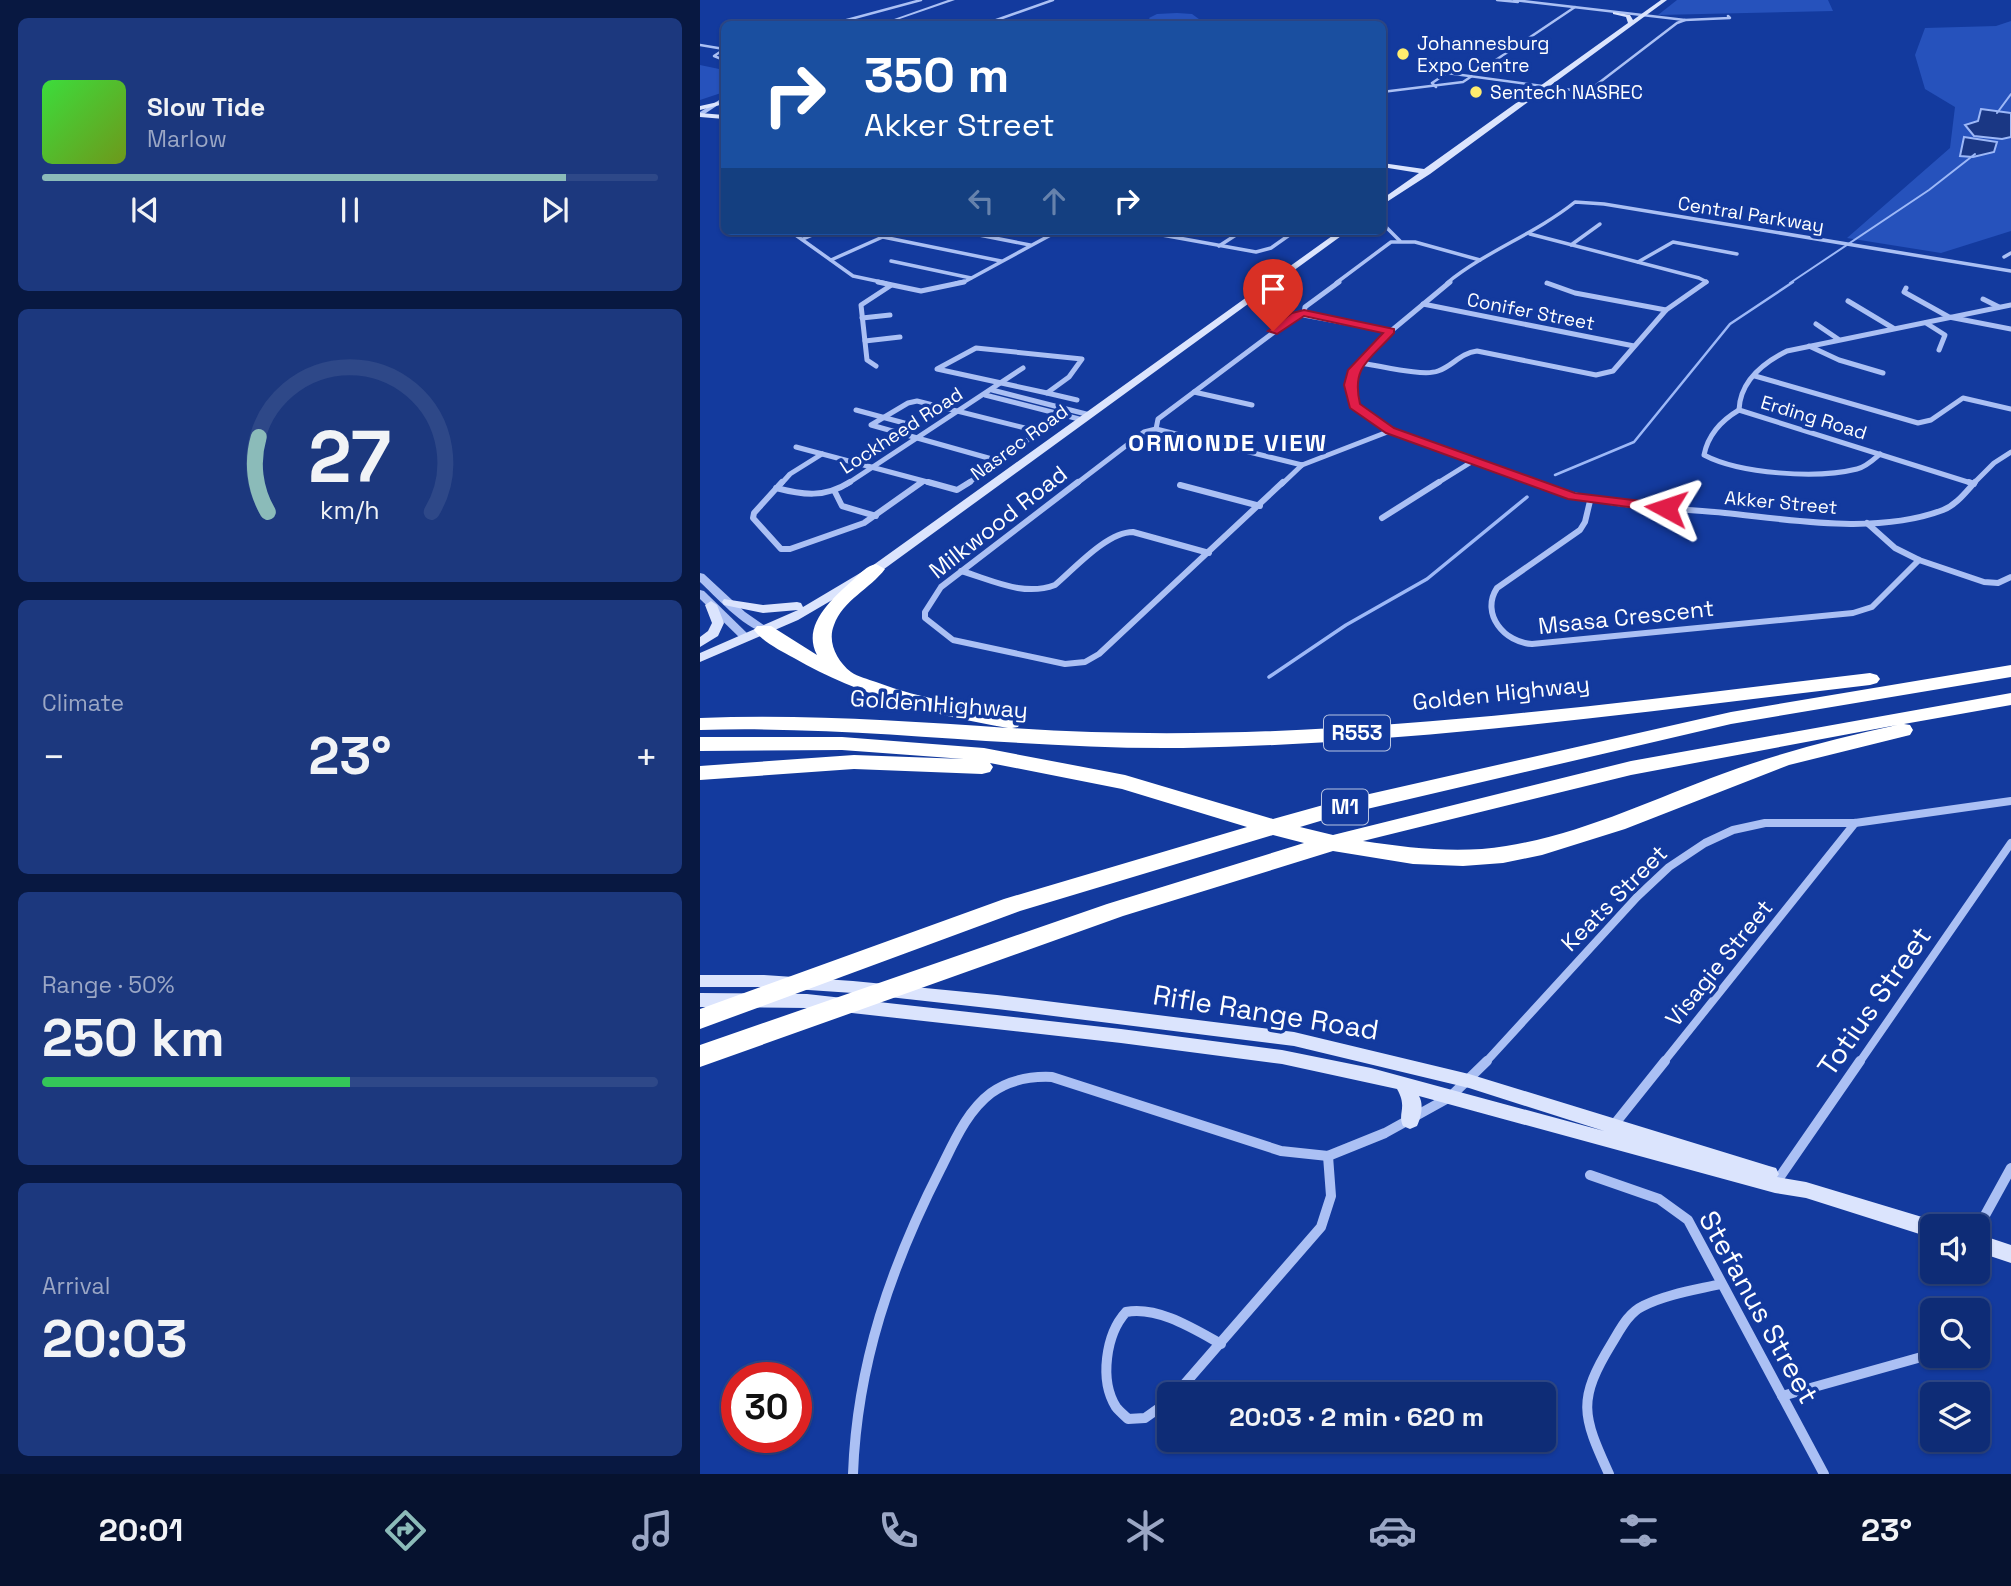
<!DOCTYPE html>
<meta charset="utf-8">
<style>
body{margin:0;font-family:"Space Grotesk",sans-serif;background:#1c387e;color:#f1f3f6;height:100vh;display:flex;flex-direction:column;font-size:26px;white-space:nowrap}
*{box-sizing:border-box;margin:0}
p{font-size:23px;color:#9ba7c5}
.icon{flex:none;width:38px;height:38px;fill:none;stroke:currentColor;stroke-width:2;stroke-linecap:round;stroke-linejoin:round}
.map{position:relative;flex:1;overflow:hidden}
.side{display:flex;flex-direction:column;gap:18px;padding:18px;background:#081841;width:700px}
.side>*{flex:none}
.guide{position:absolute;left:21px;top:21px;width:665px;height:214px;border-radius:10px;box-shadow:0 2px 5px #0004,0 0 0 2px #2e4888;background:#1a4fa0;color:#fff;overflow:hidden}
.buttons{position:absolute;left:1220px;top:1214px;display:grid;gap:14px}
.buttons a{display:grid;place-items:center;width:70px;height:70px;border-radius:10px;background:#0e2c76;box-shadow:0 2px 5px #0004,0 0 0 2px #2e4888;font-size:35px}
.speed{position:absolute;left:21px;top:1362px;display:flex;gap:14px;font-size:35px;font-weight:700;text-align:center}
.speed>*{display:grid;place-content:center;width:91px;height:91px;border-radius:50%;background:#0e2c76;box-shadow:0 2px 5px #0004,0 0 0 2px #2e4888;line-height:1}
.speed .limit{border:10px solid #d22;background:#fff;color:#111}
.pin{position:absolute;display:grid;place-items:center;width:60px;height:60px;color:#fff;margin:-72px -30px;border-radius:50% 50% 50% 0;rotate:-45deg;box-shadow:0 0 7px #0007}
.pin .icon{rotate:45deg}
.me{position:absolute;width:77px;margin:-38px;rotate:275deg;stroke-linejoin:round;filter:drop-shadow(0 0 5px #0008)}
.turn{display:flex;align-items:center;gap:24px;height:147px;padding:0 28px;font-size:32px}
.turn .icon{width:91px;height:91px;stroke-width:2.5}
.turn b{display:block;font-size:49px;line-height:60px}
.lanes{display:flex;align-items:center;height:66px;padding:0 28px;background:#0003;justify-content:center;gap:35px;direction:ltr}
.lanes .off{opacity:.35}
.big{font-size:52px;font-weight:800;line-height:1.1}
.side .tile{flex:1;display:flex;flex-direction:column;justify-content:center;gap:10px;min-width:0;padding:0 24px;border-radius:10px;background:#1c387e}
.side .dial{align-items:center;gap:0}
.dial svg{height:182px;overflow:visible;fill:none;stroke:#2e4888;stroke-width:7;stroke-linecap:round;text-anchor:middle}
.dial text{fill:#f1f3f6;stroke:none}
.song{display:flex;align-items:center;gap:21px}
.cover{width:84px;height:84px;border-radius:10px;background:linear-gradient(135deg,hsl(120 70% 55%),hsl(80 70% 35%))}
.played{height:7px;border-radius:4px;background:linear-gradient(90deg,#8bbbb9 85%,#2e4888 85%)}
.keys{display:flex;justify-content:space-around;direction:ltr}
.heat{display:flex;justify-content:space-between;align-items:center;font-size:38px;direction:ltr}
.charge{height:10px;border-radius:5px;background:linear-gradient(90deg,#34c759 50%,#2e4888 0)}
.trip{position:absolute;left:457px;top:1382px;width:399px;height:70px;border-radius:10px;background:#0e2c76;box-shadow:0 2px 5px #0004,0 0 0 2px #2e4888;font-weight:800;line-height:70px;text-align:center}
.tab-bar{display:flex;height:112px;justify-content:space-around;align-items:center;background:#06122f;color:#9ba7c5}
.tab-bar .icon{width:49px;height:49px}
.tab-bar .on{color:#8bbbb9}
.tab-bar b{font-size:32px;color:#f1f3f6}
main{display:flex;flex:1;min-height:0}
.map>svg:first-child{display:block}
</style>
<main>
<section class="side">
<div class="tile">
<div class="song"><i class="cover"></i><div><b>Slow Tide</b><p>Marlow</p></div></div>
<div class="played"></div>
<div class="keys"><svg class="icon" aria-label="previous" viewBox="0 0 24 24"><path d="M18 5L8 12l10 7zM5 5v14"/></svg><svg class="icon" aria-label="pause" viewBox="0 0 24 24"><path d="M8 5v14M16 5v14"/></svg><svg class="icon" aria-label="next" viewBox="0 0 24 24"><path d="M6 5l10 7-10 7zM19 5v14"/></svg></div>
</div>
<div class="tile dial"><svg viewBox="0 0 100 80">
<path d="M14 69A42 42 0 1 1 86 69"/>
<path d="M14 69A42 42 0 0 1 10 36" stroke="#8bbbb9"/>
<text x="50" y="56" font-size="32" font-weight="700">27</text>
<text x="50" y="72" font-size="11">km/h</text>
</svg></div>
<div class="tile"><p>Climate</p>
<div class="heat"><a>−</a><b class="big">23°</b><a>+</a></div>
</div>
<div class="tile"><p>Range · 50%</p><b class="big">250 km</b><div class="charge"></div></div>
<div class="tile"><p>Arrival</p><b class="big">20:03</b></div>
</section>
<div class="map">
<svg width="1311" height="1474" viewBox="0 0 1311 1474">
<rect width="100%" height="100%" fill="#133a9e"/>
<!-- green -->
<g fill="#2652bc">
<polygon points="977,0 1128,0 1133,11 958,15"/>
<polygon points="477,13 492,14 503,22 499,24 453,24 449,18 457,14"/>
<polygon points="1311,21 1311,231 1241,253 1147,238 1250,148 1255,107 1225,89 1215,55 1225,28 1296,26"/>
<polygon points="0,65 24,70 24,92 0,100"/>
</g>
<!-- water -->
<g fill="#1a3784" stroke="#9db8f7" stroke-width="2">
<polygon points="1281,109 1311,113 1311,137 1302,139 1274,136 1265,125 1278,121"/>
<polygon points="1264,137 1297,142 1294,152 1273,157 1260,156"/>
</g>
<g fill="none" stroke-linecap="round" stroke-linejoin="round">
<!-- stream-far2 -->
<g stroke="#9db8f7" stroke-width="2">
<polyline points="1297,113 1311,94"/>
<polyline points="1090,283 1229,190 1275,154"/>
</g>
<!-- stream-far1 -->
<polyline stroke="#9db8f7" stroke-width="2.5" points="855,475 934,442 1030,324 1093,282"/>
<!-- stream -->
<polyline stroke="#9db8f7" stroke-width="3.5" points="569,677 646,625 727,579 827,497"/>
<!-- minor-far5 -->
<g stroke="#abc0f4" stroke-width="2.5">
<polyline points="797,0 818,2"/>
<polyline points="814,0 985,20 1030,18 1028,16"/>
<polyline points="132,24 221,0"/>
<polyline points="285,24 353,0"/>
<polyline points="0,45 24,49"/>
<polyline points="23,50 14,56 24,60"/>
<polyline points="736,87 732,83 747,73 887,92 977,23 985,20"/>
<polyline points="682,92 763,82 875,7"/>
</g>
<!-- minor-far4 -->
<g stroke="#abc0f4" stroke-width="3.5">
<polyline points="686,227 700,241"/>
<polyline points="90,231 153,276 186,283"/>
<polyline points="259,231 330,245"/>
<polyline points="440,231 556,252 571,248 595,231"/>
<polyline points="830,234 999,278 1007,282 1005,283"/>
<polyline points="183,237 301,261"/>
<polyline points="103,239 122,231"/>
<polyline points="871,245 900,224"/>
<polyline points="519,246 542,231"/>
<polyline points="1304,257 1311,253"/>
<polyline points="131,260 196,231"/>
<polyline points="191,261 271,278"/>
<polyline points="938,262 973,242 1037,254"/>
<polyline points="256,283 266,281 358,231"/>
<polyline points="636,283 691,242 715,242 780,260"/>
<path d="M747 283C786 251 835 234 875 202L904 204 1311 271"/>
</g>
<!-- minor-far3 -->
<g stroke="#abc0f4" stroke-width="5">
<polyline points="178,282 221,291 264,282"/>
<polyline points="750,282 691,331 652,373 650,385 654,405 690,431 835,484"/>
<polyline points="847,283 875,293 966,310"/>
<polyline points="1206,288 1204,292 1249,317 1311,329"/>
<polyline points="1283,299 1299,307"/>
<polyline points="1148,301 1193,328"/>
<polyline points="723,304 934,346"/>
<polyline points="604,313 605,307 639,282"/>
<polyline points="162,318 190,315"/>
<polyline points="1226,323 1245,335 1239,350"/>
<polyline points="1116,324 1138,339"/>
<polyline points="165,341 200,337"/>
<polyline points="1109,346 1139,360 1183,373"/>
<polygon points="276,348 382,359 369,377 347,393 237,369"/>
<path d="M660 363C678 365 723 377 738 371 753 366 760 353 777 351L896 375 913 371 966 310 1006 282"/>
<polyline points="176,366 167,360 161,305 190,286"/>
<polyline points="1055,376 1218,423 1231,420 1263,398 1311,409"/>
<polyline points="292,390 390,415"/>
<polyline points="494,392 552,405"/>
<polyline points="347,393 377,400"/>
<polyline points="285,395 383,420"/>
<polygon points="217,401 333,430 336,434 299,461 171,425 208,403"/>
<polyline points="156,410 219,427"/>
<path d="M1039 410C1040 382 1063 363 1087 351L1311 305"/>
<polyline points="1039,410 1274,484"/>
<path d="M1039 410C1022 420 1008 435 1004 455 1040 474 1117 479 1157 469 1166 467 1173 460 1180 454"/>
<polyline points="456,429 458,419 598,314 691,331"/>
<polyline points="96,447 235,484"/>
<polyline points="602,465 690,431"/>
<polyline points="81,484 90,474 122,454"/>
<polyline points="147,484 323,368"/>
<polyline points="219,484 222,482"/>
<polyline points="267,484 299,461"/>
<polyline points="376,484 444,432 456,429 602,465"/>
<polyline points="582,484 602,465"/>
<polyline points="736,484 773,461"/>
<polyline points="1273,484 1294,463 1311,452"/>
</g>
<!-- minor-far2 -->
<g stroke="#abc0f4" stroke-width="6">
<polyline points="82,482 54,513 53,518 81,549 90,549 164,523 222,482"/>
<polyline points="228,482 257,490 270,482"/>
<polyline points="378,482 241,587 225,612 225,618 253,640 365,664 385,662 399,654 583,482"/>
<path d="M830 482C895 506 956 507 1025 513 1093 520 1177 535 1243 510 1256 505 1265 493 1275 482"/>
<polyline points="1269,482 1274,484"/>
<polyline points="480,485 560,506"/>
<path d="M76 488C103 495 125 498 150 482"/>
<polyline points="135,492 142,506 176,516"/>
<path d="M890 501 885 522 880 530 797 588C780 614 805 643 832 644L1153 613 1172 607 1219 560"/>
<polyline points="682,518 739,482"/>
<polyline points="1167,523 1195,548 1219,560 1284,582 1298,583 1311,577"/>
<path d="M261 571C292 580 323 597 355 585 375 568 407 532 433 532L509 553"/>
</g>
<!-- minor-far1 -->
<g stroke="#abc0f4" stroke-width="8">
<polyline points="785,1063 937,897 969,867 1005,843 1033,830 1065,823 1155,823 1311,801"/>
<polyline points="963,1063 1155,823"/>
<polyline points="1159,1063 1311,843"/>
</g>
<!-- minor -->
<g stroke="#abc0f4" stroke-width="10">
<polyline points="913,1126 965,1061"/>
<polyline points="890,1175 959,1199 988,1220 1124,1474"/>
<polyline points="1075,1184 1160,1061"/>
<polyline points="1278,1228 1311,1168"/>
<polyline points="475,1395 621,1227 631,1196 628,1156"/>
<polyline points="1082,1396 1225,1356"/>
<path d="M469 1401 445 1418 428 1419C424 1415 419 1411 416 1407 399 1380 406 1334 426 1312 458 1306 494 1329 521 1344"/>
<path d="M153 1474C157 1364 191 1266 241 1168 254 1142 267 1111 291 1093 309 1080 330 1076 352 1077L581 1151 628 1156 685 1133 750 1097 787 1061"/>
<path d="M909 1474C882 1415 877 1400 912 1343 920 1330 928 1313 943 1306 967 1294 995 1290 1021 1284"/>
</g>
<!-- tertiary -->
<g fill="#abc0f4" fill-rule="evenodd">
<polygon points="248,0 255,0 185,24 180,24"/>
<polygon points="24,97 24,101 0,117 0,112"/>
<path d="M0 573 4 574 45 612 68 628 70 630 68 632C49 634 14 595 0 582Z"/>
<polygon points="0,590 4,591 50,636 52,638 50,640 42,640 0,599"/>
</g>
<!-- secondary -->
<g fill="#dbe4fd" fill-rule="evenodd">
<polygon points="961,0 967,0 730,174 682,205 682,199 719,173 682,167 682,163 724,169 928,23 926,17 913,14 913,12 930,15 933,20"/>
<polygon points="18,102 20,105 0,110 0,106"/>
<polygon points="0,113 24,115 24,119 0,117"/>
<polygon points="639,231 648,231 180,572 98,620 0,662 0,653 98,610 63,613 24,605 22,602 24,599 63,605 97,602 101,603 103,607 172,566"/>
<polygon points="11,601 17,605 24,623 18,636 0,647 0,637 8,631 12,623 5,605"/>
<path d="M0 975H64L153 981 297 995 594 1032 769 1074 1069 1166 1076 1168 1079 1174 1077 1177 1106 1182 1232 1220 1239 1223 1241 1227H1232V1238L1106 1198 1075 1193 719 1096C724 1104 721 1118 717 1126L710 1129 703 1126C697 1113 708 1108 697 1089L582 1064 421 1043 107 1008 0 1007V993L107 994 421 1029 582 1050 671 1068 904 1131 769 1088 594 1046 297 1009 153 993 64 987H0Z"/>
<polygon points="1278,1234 1311,1245 1311,1263 1278,1252"/>
</g>
<!-- motorway -->
<g fill="#fff" fill-rule="evenodd">
<path d="M176 564 185 569C170 589 143 600 134 625 127 642 137 661 151 672 158 677 168 679 176 682 223 700 271 705 318 717L321 722 318 727 312 728C599 748 886 706 1170 673L1177 675 1180 679 1177 683 1170 685C942 712 713 744 483 748 322 750 162 725 0 730V718C103 714 205 721 308 728 233 715 160 696 94 658 81 651 63 642 54 630L57 626H71L117 655C101 625 133 598 153 580 160 573 167 566 176 564Z"/>
<path d="M1311 665V677L1031 724 637 816 600 827 633 835 931 761 1311 693V705L1204 724 1210 725 1213 730 1210 735 1089 765 925 829 842 855 803 863 763 866 713 864 633 851 423 916 0 1067V1045L407 904 604 843 573 835 320 911 0 1029V1009L304 899 547 827 422 789 290 763 293 767 290 772 282 774 154 769 0 780V766L154 755 264 759 142 750 0 751V737H142L284 748 425 775 573 819 634 802 1031 712ZM1197 725C1137 738 1079 753 1022 774 951 800 882 834 806 846 759 854 710 848 663 841L931 775Z"/>
</g>
</g>
<!-- route -->
<path fill="#e11d48" stroke="#92132f" stroke-width="2" d="M604 310 694 329V333C670 360 651 366 660 404L694 428 875 493 966 504 972 508 966 512 868 499 686 433 650 408 644 385 648 370 683 333 604 316 577 334 568 331 592 313Z"/>
<!-- markers -->
<g fill="#ffec6e" stroke="#133a9e" stroke-width="2.5">
<circle cx="703" cy="54" r="7"/>
<circle cx="776" cy="92" r="7"/>
</g>
<g text-anchor="middle" stroke-width="7" stroke-linejoin="round" paint-order="stroke">
<!-- far-poi labels -->
<g font-size="19" fill="#fff" stroke="#133a9e" text-anchor="start">
<text x="717" y="50">Johannesburg<tspan x="717" dy="22">Expo Centre</tspan></text>
<text x="790" y="99">Sentech NASREC</text>
</g>
<!-- far-street labels -->
<g font-size="19" fill="#fff" stroke="#133a9e">
<text transform="translate(1051 214) rotate(9)" y="7">Central Parkway</text>
<text transform="translate(831 311) rotate(11)" y="7">Conifer Street</text>
<text transform="translate(1114 417) rotate(17)" y="7">Erding Road</text>
<text transform="translate(201 430) rotate(-33)" y="7">Lockheed Road</text>
<text transform="translate(319 442) rotate(-36)" y="7">Nasrec Road</text>
<text transform="translate(1081 502) rotate(5)" y="7">Akker Street</text>
</g>
<!-- shield labels -->
<g fill="#133a9e" stroke="#b8c4e2" stroke-width="2">
<rect x="624" y="715.5" width="66" height="35" rx="5"/>
<rect x="622" y="789.5" width="46" height="35" rx="5"/>
</g>
<g font-size="21" font-weight="bold" fill="#fff">
<text x="657" y="740">R553</text>
<text x="645" y="814">M1</text>
</g>
<!-- street labels -->
<g font-size="23" fill="#fff" stroke="#133a9e">
<text transform="translate(298 522) rotate(-38)" y="8">Milkwood Road</text>
<text transform="translate(926 617) rotate(-6)" y="8">Msasa Crescent</text>
<text transform="translate(801 693) rotate(-6)" y="8">Golden Highway</text>
<text transform="translate(239 704) rotate(4)" y="8">Golden Highway</text>
<text transform="translate(914 898) rotate(-45)" y="8">Keats Street</text>
<text transform="translate(1019 963) rotate(-51)" y="8">Visagie Street</text>
</g>
<!-- far-district labels -->
<g font-size="24" font-weight="bold" letter-spacing="2" fill="#fff" stroke="#133a9e">
<text x="528" y="451">ORMONDE VIEW</text>
</g>
<!-- near-street labels -->
<g font-size="28" fill="#fff" stroke="#133a9e">
<text transform="translate(1174 1001) rotate(-55)" y="10">Totius Street</text>
<text transform="translate(566 1012) rotate(9)" y="10">Rifle Range Road</text>
<text transform="translate(1059 1307) rotate(61)" y="10">Stefanus Street</text>
</g>
</g>
</svg>
<div class="buttons">
<a><svg class="icon" aria-label="sound" viewBox="0 0 24 24"><path d="M4 9h4l5-4v14l-5-4H4zM17 9q2 3 0 6"/></svg></a>
<a><svg class="icon" aria-label="search" viewBox="0 0 24 24"><circle cx="10" cy="10" r="6"/><path d="M15 15l6 6"/></svg></a>
<a><svg class="icon" aria-label="layers" viewBox="0 0 24 24"><path d="M12 4l9 5-9 5-9-5zM3 14l9 5 9-5"/></svg></a>
</div>
<div class="speed"><div class="limit">30</div></div>
<div class="pin" style="left:573px;top:331px;background:#d93025"><svg class="icon" aria-label="arrive" viewBox="0 0 24 24"><path d="M6 21V4h12l-3 4 3 4H6"/></svg></div>
<svg class="me" style="left:966px;top:508px" viewBox="-20 -20 40 40"><path d="M0-17L14 15 0 8-14 15z" fill="#e11d48" stroke="#fff" stroke-width="4"/></svg>
<div class="trip">20:03 · 2 min · 620 m</div>
<div class="guide">
<div class="turn"><svg class="icon" aria-label="right" viewBox="0 0 24 24"><path d="M7 20v-9h11M14 6l5 5-5 5"/></svg><div><b>350 m</b>Akker Street</div></div>
<div class="lanes"><svg class="icon off" aria-label="left" viewBox="0 0 24 24"><path d="M17 20v-9H6M10 6l-5 5 5 5"/></svg><svg class="icon off" aria-label="ahead" viewBox="0 0 24 24"><path d="M12 20V5M6 11l6-6 6 6"/></svg><svg class="icon" aria-label="right" viewBox="0 0 24 24"><path d="M7 20v-9h11M14 6l5 5-5 5"/></svg></div>
</div>
</div>
</main>
<nav class="tab-bar">
<b>20:01</b>
<svg class="icon on" aria-label="directions" viewBox="0 0 24 24"><path d="M12 3l9 9-9 9-9-9zM9 14v-3h6M13 9l2 2-2 2"/></svg>
<svg class="icon" aria-label="music" viewBox="0 0 24 24"><path d="M9 18V5l10-2v13"/><circle cx="6" cy="18" r="3"/><circle cx="16" cy="16" r="3"/></svg>
<svg class="icon" aria-label="phone" viewBox="0 0 24 24"><path d="M5 4h4l2 5-3 2q2 4 5 5l2-3 5 2v4C11 20 4 13 5 4z"/></svg>
<svg class="icon" aria-label="climate" viewBox="0 0 24 24"><path d="M12 3v18M4 7l16 10M4 17L20 7"/></svg>
<svg class="icon" aria-label="car" viewBox="0 0 24 24"><path d="M5 17H2v-5l4-1 3-4h7l3 4 3 1v5h-3M9 17h6M6 11h13"/><circle cx="7" cy="17" r="2"/><circle cx="17" cy="17" r="2"/></svg>
<svg class="icon" aria-label="filters" viewBox="0 0 24 24"><path d="M4 7h16M4 17h16"/><circle cx="9" cy="7" r="2"/><circle cx="15" cy="17" r="2"/></svg>
<b>23°</b>
</nav>
